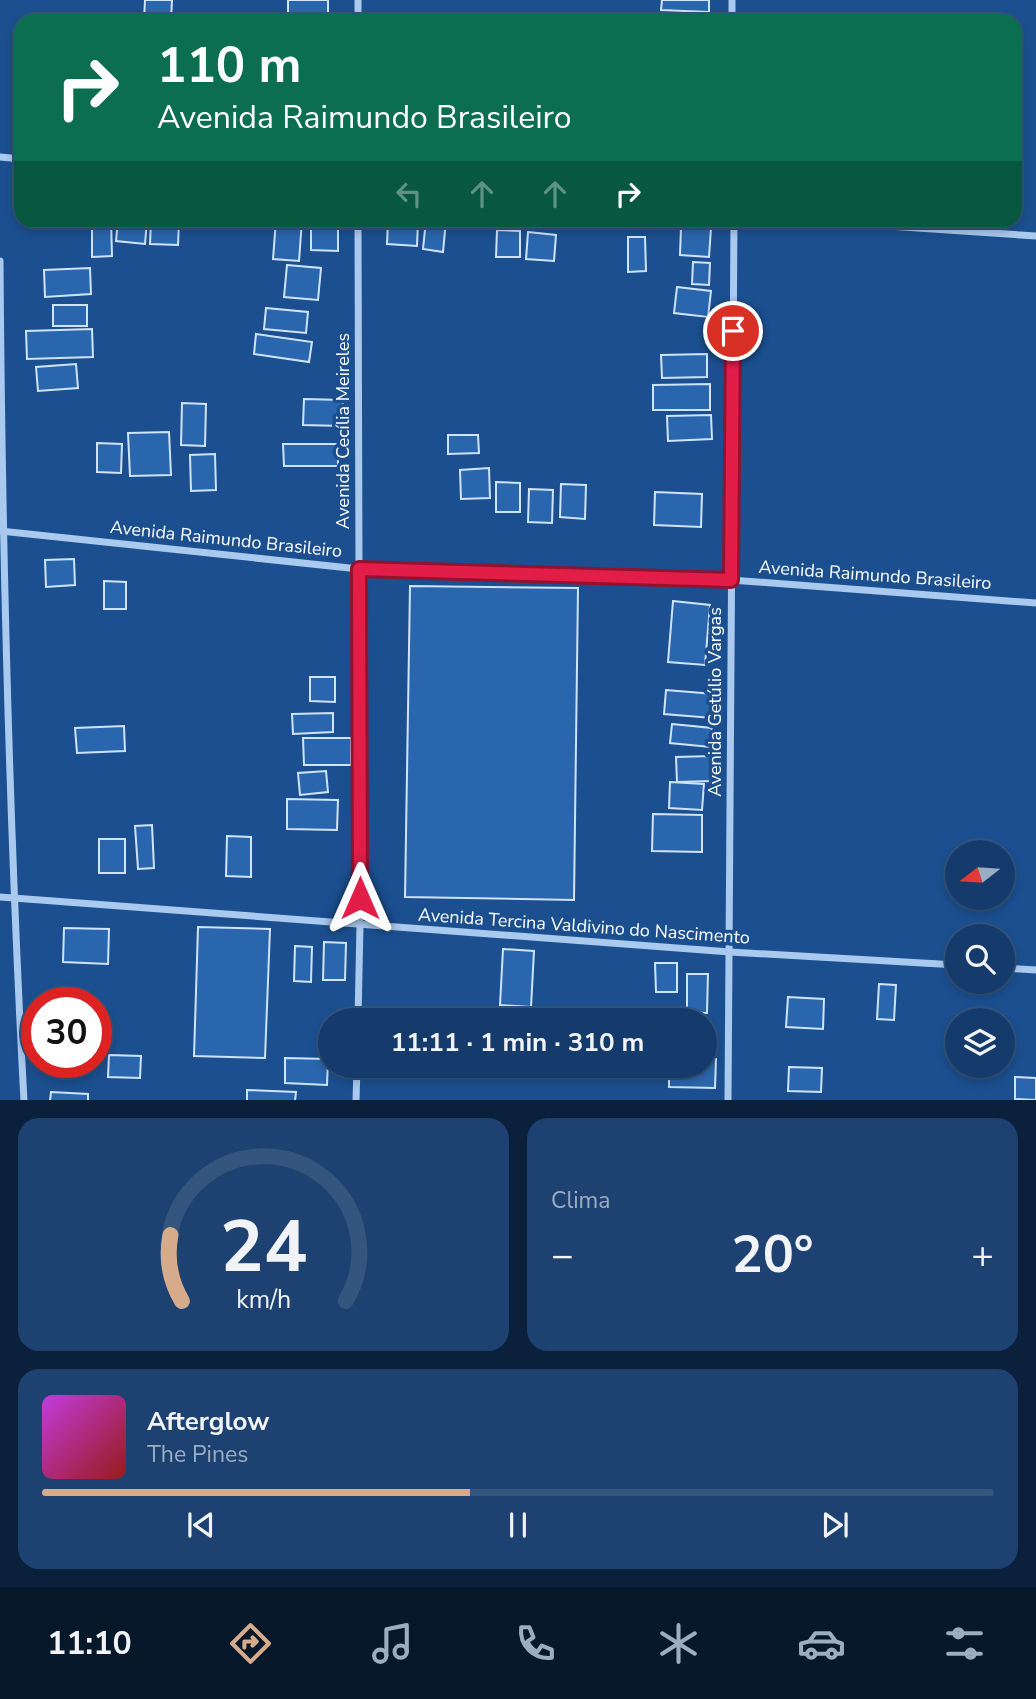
<!DOCTYPE html>
<html lang="pt">
<meta charset="utf-8">
<style>
body{margin:0;font-family:"Nunito Sans",sans-serif;background:#1d4271;color:#f1f3f6;height:100vh;display:flex;flex-direction:column;font-size:26px;white-space:nowrap}
*{box-sizing:border-box;margin:0}
p{font-size:23px;color:#9dadc1}
.icon{flex:none;width:38px;height:38px;fill:none;stroke:currentColor;stroke-width:2;stroke-linecap:round;stroke-linejoin:round}
.map{position:relative;height:1100px;overflow:hidden}
.side{display:flex;flex-direction:column;gap:18px;padding:18px;background:#0b203b;flex:1}
.side>*{flex:none}
.hud{position:absolute;left:14px;top:14px;width:1008px;height:214px;border-radius:21px;box-shadow:0 4px 10px #0003,0 0 0 2px #33557e;background:#0b6e4f;color:#fff;overflow:hidden}
.needle{width:46px;rotate:253deg}
.tools{position:absolute;left:945px;top:840px;display:grid;gap:14px}
.tools a{display:grid;place-items:center;width:70px;height:70px;border-radius:50%;background:#143b6b;box-shadow:0 4px 10px #0003,0 0 0 2px #33557e;font-size:35px}
.speed{position:absolute;left:21px;top:987px;display:flex;gap:14px;font-size:35px;font-weight:700;text-align:center}
.speed>*{display:grid;place-content:center;width:91px;height:91px;border-radius:50%;background:#143b6b;box-shadow:0 4px 10px #0003,0 0 0 2px #33557e;line-height:1}
.speed .limit{border:10px solid #d22;background:#fff;color:#111}
.pin{position:absolute;display:grid;place-items:center;width:60px;height:60px;color:#fff;margin:-30px;border:4px solid #fff;border-radius:50%;box-shadow:0 2px 7px #0007}
.me{position:absolute;width:77px;margin:-38px;rotate:0deg;stroke-linejoin:round;filter:drop-shadow(0 0 5px #0008)}
.turn{display:flex;align-items:center;gap:24px;height:147px;padding:0 28px;font-size:32px}
.turn .icon{width:91px;height:91px;stroke-width:2.5}
.turn b{display:block;font-size:49px;line-height:60px}
.lanes{display:flex;align-items:center;height:66px;padding:0 28px;background:#0003;justify-content:center;gap:35px;direction:ltr}
.lanes .off{opacity:.35}
.big{font-size:52px;font-weight:700;line-height:1.1}
.side .widget{flex:1;display:flex;flex-direction:column;justify-content:center;gap:10px;min-width:0;padding:0 24px;border-radius:21px;background:#1d4271}
.side .dial{align-items:center;gap:0}
.dial svg{height:182px;overflow:visible;fill:none;stroke:#33557e;stroke-width:7;stroke-linecap:round;text-anchor:middle}
.dial text{fill:#f1f3f6;stroke:none}
.song{display:flex;align-items:center;gap:21px}
.cover{width:84px;height:84px;border-radius:10px;background:linear-gradient(135deg,hsl(290 70% 55%),hsl(0 70% 35%))}
.played{height:7px;border-radius:4px;background:linear-gradient(90deg,#d6ab8b 45%,#33557e 45%)}
.keys{display:flex;justify-content:space-around;direction:ltr}
.heat{display:flex;justify-content:space-between;align-items:center;font-size:38px;direction:ltr}
.side .tiles{flex:1;display:grid;gap:18px;grid-template-columns:1fr 1fr}
.widget:last-child{grid-column:span 2}
.trip{position:absolute;left:318px;top:1008px;width:399px;height:70px;border-radius:35px;background:#143b6b;box-shadow:0 4px 10px #0003,0 0 0 2px #33557e;font-weight:700;line-height:70px;text-align:center}
.tabs{display:flex;height:112px;justify-content:space-around;align-items:center;background:#08182b;color:#9dadc1}
.tabs .icon{width:49px;height:49px}
.tabs .selected{color:#d6ab8b}
.tabs b{font-size:32px;color:#f1f3f6}
.map>svg:first-child{display:block}
</style>
<div class="map">
<svg width="1036" height="1101" viewBox="0 0 1036 1101">
<rect width="100%" height="100%" fill="#1b4f8f"/>
<!-- building -->
<g fill="#2a66ad" stroke="#cfe3fa" stroke-width="2">
<polygon points="145,0 172,0 171,21 144,21"/>
<rect x="288" y="0" width="40" height="21"/>
<polygon points="662,0 709,0 709,12 661,10"/>
<polygon points="666,18 705,19 705,21 665,21"/>
<polygon points="92,220 111,220 112,256 92,257"/>
<polygon points="118,220 147,220 145,244 116,241"/>
<polygon points="276,220 302,220 299,261 273,259"/>
<polygon points="311,220 338,220 338,251 311,250"/>
<polygon points="388,220 418,220 417,246 387,244"/>
<polygon points="426,220 446,220 443,252 423,249"/>
<polygon points="151,221 179,222 178,245 150,244"/>
<polygon points="681,227 711,228 709,257 680,255"/>
<polygon points="497,230 520,231 520,257 496,257"/>
<polygon points="528,232 556,235 554,261 526,259"/>
<polygon points="628,237 645,237 646,271 628,272"/>
<polygon points="693,262 710,263 709,285 692,284"/>
<polygon points="287,265 321,268 318,300 284,297"/>
<polygon points="90,268 91,294 45,297 44,270"/>
<polygon points="677,287 711,291 708,317 674,313"/>
<rect x="53" y="305" width="34" height="21"/>
<polygon points="266,308 308,312 306,333 264,329"/>
<polygon points="92,329 93,357 27,359 26,331"/>
<polygon points="256,334 312,342 309,362 254,354"/>
<polygon points="707,354 707,377 662,378 661,355"/>
<polygon points="76,364 78,388 38,391 36,367"/>
<polygon points="710,384 710,410 653,410 653,385"/>
<polygon points="304,399 343,400 342,426 303,425"/>
<polygon points="182,403 206,404 205,446 181,445"/>
<polygon points="711,415 712,439 668,441 667,416"/>
<polygon points="169,432 171,475 130,476 128,433"/>
<polygon points="448,435 478,435 479,453 448,454"/>
<polygon points="97,443 122,444 121,473 97,472"/>
<polygon points="283,444 338,444 338,466 284,466"/>
<polygon points="215,454 216,490 191,491 190,455"/>
<polygon points="489,468 490,498 461,499 460,470"/>
<polygon points="496,482 520,483 520,512 496,512"/>
<polygon points="561,484 586,485 585,519 560,517"/>
<polygon points="529,489 553,490 552,523 528,522"/>
<polygon points="655,492 702,494 701,527 654,525"/>
<polygon points="74,559 75,585 46,587 45,560"/>
<polygon points="104,581 126,582 126,609 104,609"/>
<polygon points="410,586 578,588 574,900 405,897"/>
<polygon points="673,601 710,605 705,665 668,662"/>
<polygon points="310,677 335,677 335,702 310,701"/>
<polygon points="666,690 714,694 712,718 664,714"/>
<polygon points="333,713 333,732 293,734 292,714"/>
<polygon points="672,724 712,728 710,747 670,743"/>
<polygon points="124,726 125,751 77,753 75,728"/>
<polygon points="303,738 351,738 351,765 304,765"/>
<polygon points="712,756 712,781 677,782 676,757"/>
<polygon points="326,771 328,792 300,795 298,773"/>
<polygon points="670,782 704,784 702,810 669,808"/>
<polygon points="287,799 338,800 337,830 287,829"/>
<polygon points="653,814 702,815 702,852 652,851"/>
<polygon points="152,825 154,868 138,869 135,826"/>
<polygon points="227,836 251,837 251,877 226,876"/>
<rect x="99" y="839" width="26" height="34"/>
<polygon points="198,927 270,929 265,1058 194,1056"/>
<polygon points="64,928 109,929 108,964 63,962"/>
<polygon points="324,942 346,943 345,980 323,980"/>
<polygon points="295,946 312,947 311,982 294,981"/>
<polygon points="503,949 534,951 531,1007 500,1005"/>
<polygon points="655,963 677,963 677,992 656,992"/>
<polygon points="687,974 708,974 707,1013 687,1012"/>
<polygon points="879,984 896,985 894,1020 877,1019"/>
<polygon points="788,997 824,999 823,1029 786,1027"/>
<polygon points="109,1055 141,1056 140,1078 108,1077"/>
<polygon points="285,1058 328,1059 327,1085 285,1083"/>
<polygon points="705,1059 716,1059 715,1088 669,1087 669,1066 705,1066"/>
<polygon points="789,1067 822,1068 821,1092 788,1091"/>
<polygon points="1015,1077 1036,1078 1036,1100 1015,1099"/>
<polygon points="247,1090 296,1092 295,1101 247,1101"/>
<polygon points="51,1092 88,1094 88,1101 50,1101"/>
</g>
<g fill="none" stroke-linecap="round" stroke-linejoin="round">
<!-- minor -->
<g stroke="#a9c9ee" stroke-width="7">
<polyline points="732,0 732,21"/>
<polyline points="358,21 358,0"/>
<polyline points="0,157 21,159"/>
<polyline points="799,220 1036,236"/>
<path d="M0 261C2 541 9 821 24 1101"/>
<polyline points="0,531 359,569 731,580 1036,603"/>
<polyline points="0,897 730,952 957,965"/>
<polyline points="1003,968 1036,970"/>
<polyline points="358,1020 360,925 358,220"/>
<polyline points="356,1101 357,1066"/>
<polyline points="728,1101 734,220"/>
</g>
</g>
<g fill="none" stroke-linecap="round" stroke-linejoin="round">
<defs>
<polyline id="route" points="360,898 359,569 731,580 733,331"/>
</defs>
<!-- route casing -->
<use href="#route" stroke="#92132f" stroke-width="18"/>
<!-- route -->
<use href="#route" stroke="#e11d48" stroke-width="12"/>
</g>
<g text-anchor="middle" stroke-width="7" stroke-linejoin="round" paint-order="stroke">
<!-- street labels -->
<g font-size="18" fill="#fff" stroke="#1b4f8f">
<text transform="translate(343 431) rotate(-90)" y="6">Avenida Cecília Meireles</text>
<text transform="translate(226 539) rotate(6)" y="6">Avenida Raimundo Brasileiro</text>
<text transform="translate(875 575) rotate(4)" y="6">Avenida Raimundo Brasileiro</text>
<text transform="translate(715 702) rotate(-90)" y="6">Avenida Getúlio Vargas</text>
<text transform="translate(584 926) rotate(4)" y="6">Avenida Tercina Valdivino do Nascimento</text>
</g>
</g>
</svg>
<div class="tools">
<a><svg class="needle" viewBox="-14 -14 28 28"><path d="M0-13l5 13h-10z" fill="#e53935"/><path d="M0 13l5-13h-10z" fill="#9dadc1"/></svg></a>
<a><svg class="icon" aria-label="search" viewBox="0 0 24 24"><circle cx="10" cy="10" r="6"/><path d="M15 15l6 6"/></svg></a>
<a><svg class="icon" aria-label="layers" viewBox="0 0 24 24"><path d="M12 4l9 5-9 5-9-5zM3 14l9 5 9-5"/></svg></a>
</div>
<div class="speed"><div class="limit">30</div></div>
<div class="pin" style="left:733px;top:331px;background:#d93025"><svg class="icon" aria-label="arrive" viewBox="0 0 24 24"><path d="M6 21V4h12l-3 4 3 4H6"/></svg></div>
<svg class="me" style="left:360px;top:898px" viewBox="-20 -20 40 40"><path d="M0-17L14 15 0 8-14 15z" fill="#e11d48" stroke="#fff" stroke-width="4"/></svg>
<div class="trip">11:11 · 1 min · 310 m</div>
<div class="hud">
<div class="turn"><svg class="icon" aria-label="right" viewBox="0 0 24 24"><path d="M7 20v-9h11M14 6l5 5-5 5"/></svg><div><b>110 m</b>Avenida Raimundo Brasileiro</div></div>
<div class="lanes"><svg class="icon off" aria-label="left" viewBox="0 0 24 24"><path d="M17 20v-9H6M10 6l-5 5 5 5"/></svg><svg class="icon off" aria-label="ahead" viewBox="0 0 24 24"><path d="M12 20V5M6 11l6-6 6 6"/></svg><svg class="icon off" aria-label="ahead" viewBox="0 0 24 24"><path d="M12 20V5M6 11l6-6 6 6"/></svg><svg class="icon" aria-label="right" viewBox="0 0 24 24"><path d="M7 20v-9h11M14 6l5 5-5 5"/></svg></div>
</div>
</div>
<section class="side">
<div class="tiles">
<div class="widget dial"><svg viewBox="0 0 100 80">
<path d="M14 69A42 42 0 1 1 86 69"/>
<path d="M14 69A42 42 0 0 1 9 40" stroke="#d6ab8b"/>
<text x="50" y="56" font-size="32" font-weight="700">24</text>
<text x="50" y="72" font-size="11">km/h</text>
</svg></div>
<div class="widget"><p>Clima</p>
<div class="heat"><a>−</a><b class="big">20°</b><a>+</a></div>
</div>
<div class="widget">
<div class="song"><i class="cover"></i><div><b>Afterglow</b><p>The Pines</p></div></div>
<div class="played"></div>
<div class="keys"><svg class="icon" aria-label="previous" viewBox="0 0 24 24"><path d="M18 5L8 12l10 7zM5 5v14"/></svg><svg class="icon" aria-label="pause" viewBox="0 0 24 24"><path d="M8 5v14M16 5v14"/></svg><svg class="icon" aria-label="next" viewBox="0 0 24 24"><path d="M6 5l10 7-10 7zM19 5v14"/></svg></div>
</div>
</div>
</section>
<nav class="tabs">
<b>11:10</b>
<svg class="icon selected" aria-label="directions" viewBox="0 0 24 24"><path d="M12 3l9 9-9 9-9-9zM9 14v-3h6M13 9l2 2-2 2"/></svg>
<svg class="icon" aria-label="music" viewBox="0 0 24 24"><path d="M9 18V5l10-2v13"/><circle cx="6" cy="18" r="3"/><circle cx="16" cy="16" r="3"/></svg>
<svg class="icon" aria-label="phone" viewBox="0 0 24 24"><path d="M5 4h4l2 5-3 2q2 4 5 5l2-3 5 2v4C11 20 4 13 5 4z"/></svg>
<svg class="icon" aria-label="climate" viewBox="0 0 24 24"><path d="M12 3v18M4 7l16 10M4 17L20 7"/></svg>
<svg class="icon" aria-label="car" viewBox="0 0 24 24"><path d="M5 17H2v-5l4-1 3-4h7l3 4 3 1v5h-3M9 17h6M6 11h13"/><circle cx="7" cy="17" r="2"/><circle cx="17" cy="17" r="2"/></svg>
<svg class="icon" aria-label="filters" viewBox="0 0 24 24"><path d="M4 7h16M4 17h16"/><circle cx="9" cy="7" r="2"/><circle cx="15" cy="17" r="2"/></svg>
</nav>
